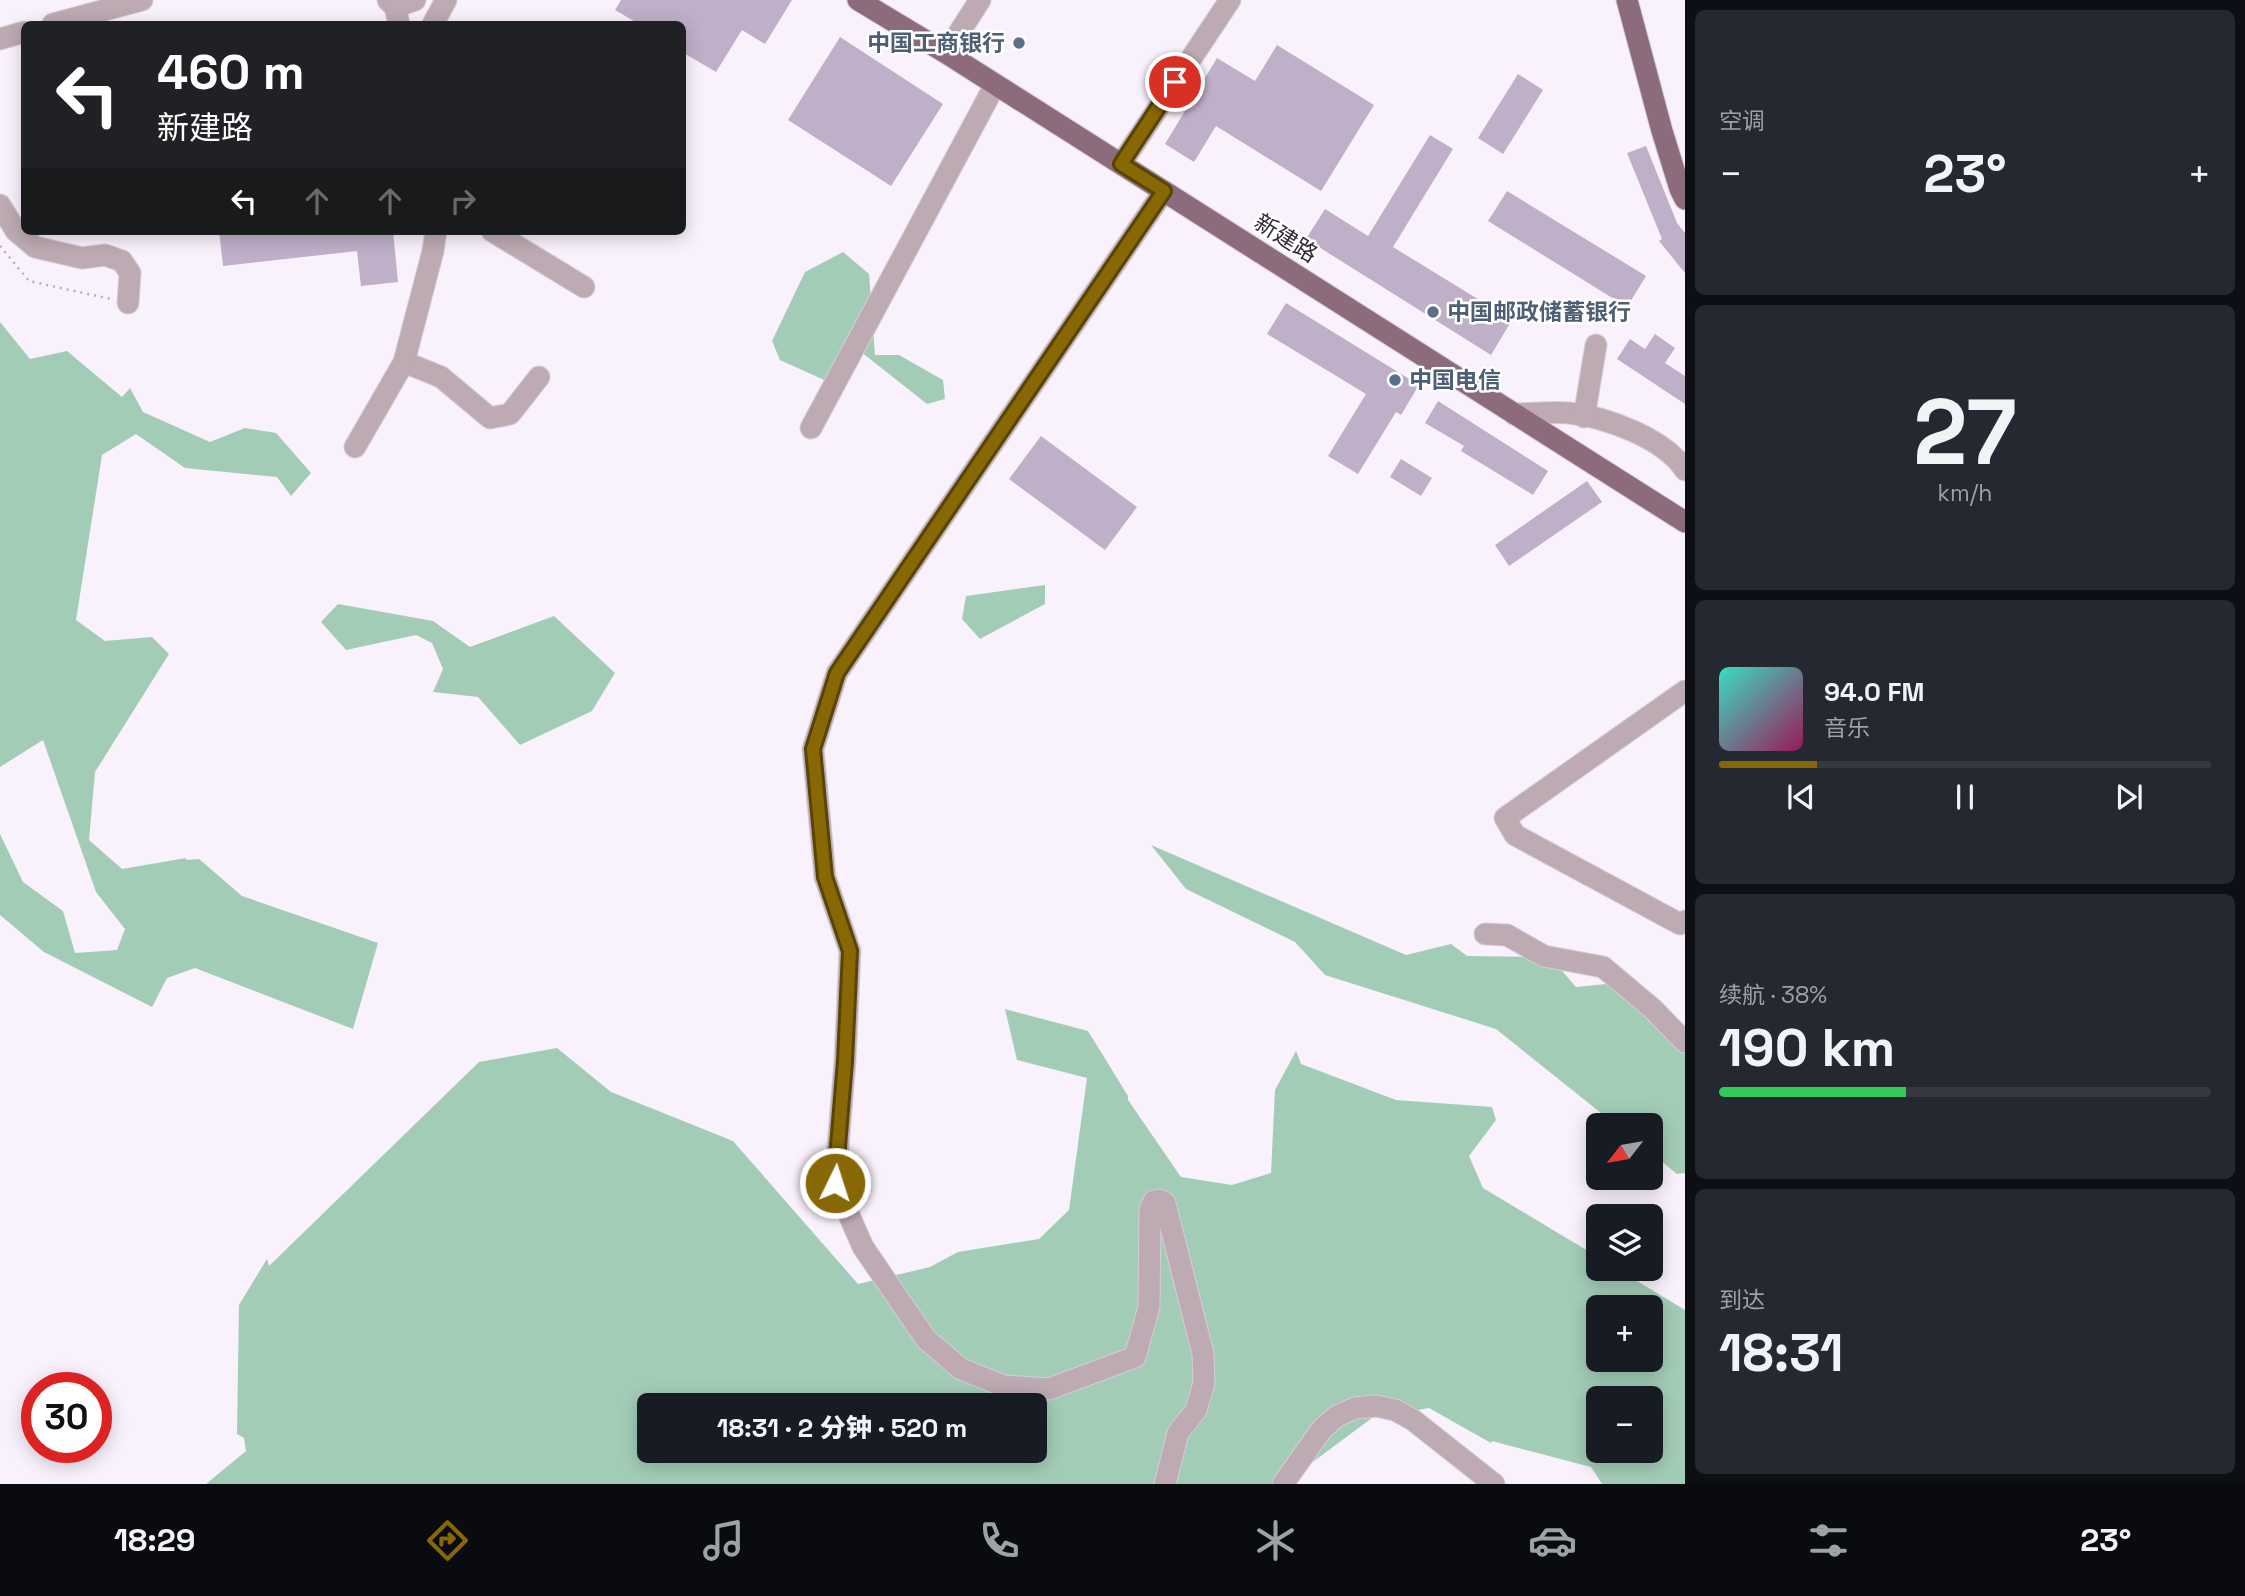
<!DOCTYPE html>
<html lang="zh">
<meta charset="utf-8">
<style>
body{margin:0;font-family:"Space Grotesk","Noto Sans SC",sans-serif;background:#242831;color:#f1f3f6;height:100vh;display:flex;flex-direction:column;font-size:26px;white-space:nowrap}
*{box-sizing:border-box;margin:0}
p{font-size:23px;color:#9ea1a6}
.icon{flex:none;width:38px;height:38px;fill:none;stroke:currentColor;stroke-width:2;stroke-linecap:round;stroke-linejoin:round}
.map{position:relative;flex:1;overflow:hidden}
.sheet{display:flex;flex-direction:column;gap:10px;padding:10px;background:#0d0f14;width:560px}
.sheet>*{flex:none}
.banner{position:absolute;left:21px;top:21px;width:665px;height:214px;border-radius:10px;box-shadow:0 4px 18px #0003;background:#202124;color:#fff;overflow:hidden}
.needle{width:46px;rotate:239deg}
.fabs{position:absolute;left:1586px;top:1113px;display:grid;gap:14px}
.fabs a{display:grid;place-items:center;width:77px;height:77px;border-radius:10px;background:#171b24;box-shadow:0 4px 18px #0003;font-size:35px}
.speed{position:absolute;left:21px;top:1372px;display:flex;gap:14px;font-size:35px;font-weight:700;text-align:center}
.speed>*{display:grid;place-content:center;width:91px;height:91px;border-radius:50%;background:#171b24;box-shadow:0 4px 18px #0003;line-height:1}
.speed .limit{border:10px solid #d22;background:#fff;color:#111}
.pin{position:absolute;display:grid;place-items:center;width:60px;height:60px;color:#fff;margin:-30px;border:4px solid #fff;border-radius:50%;box-shadow:0 2px 7px #0007}
.me{position:absolute;width:77px;margin:-38px;rotate:4deg;stroke-linejoin:round;filter:drop-shadow(0 0 5px #0008)}
.turn{display:flex;align-items:center;gap:24px;height:147px;padding:0 21px;font-size:32px}
.turn .icon{width:91px;height:91px;stroke-width:2.5}
.turn b{display:block;font-size:49px;line-height:60px}
.lanes{display:flex;align-items:center;height:66px;padding:0 21px;background:#0003;justify-content:center;gap:35px;direction:ltr}
.lanes .off{opacity:.35}
.big{font-size:52px;font-weight:800;line-height:1.1}
.sheet .widget{flex:1;display:flex;flex-direction:column;justify-content:center;gap:10px;min-width:0;padding:0 24px;border-radius:10px;background:#242831}
.sheet .dial{align-items:center;gap:0}
.dial b{font-size:91px;line-height:1}
.song{display:flex;align-items:center;gap:21px}
.cover{width:84px;height:84px;border-radius:10px;background:linear-gradient(135deg,hsl(170 70% 55%),hsl(330 70% 35%))}
.played{height:7px;border-radius:4px;background:linear-gradient(90deg,#886805 20%,#363941 20%)}
.keys{display:flex;justify-content:space-around;direction:ltr}
.heat{display:flex;justify-content:space-between;align-items:center;font-size:38px;direction:ltr}
.charge{height:10px;border-radius:5px;background:linear-gradient(90deg,#34c759 38%,#363941 0)}
.trip{position:absolute;left:637px;top:1393px;width:410px;height:70px;border-radius:10px;background:#171b24;box-shadow:0 4px 18px #0003;font-weight:800;line-height:70px;text-align:center}
.tab-bar{display:flex;height:112px;justify-content:space-around;align-items:center;background:#090b0e;color:#9ea1a6}
.tab-bar .icon{width:49px;height:49px}
.tab-bar .on{color:#886805}
.tab-bar b{font-size:32px;color:#f1f3f6}
main{display:flex;flex:1;min-height:0}
.map>svg:first-child{display:block}
</style>
<main>
<div class="map">
<svg width="1685" height="1484" viewBox="0 0 1685 1484">
<rect width="100%" height="100%" fill="#f9f1fc"/>
<!-- green -->
<g fill="#a3ccb7" fill-rule="evenodd">
<polygon points="843,252 869,274 875,355 899,355 943,380 945,399 927,404 851,344 833,384 780,360 772,341 805,272"/>
<polygon points="0,322 30,359 67,351 122,397 130,388 143,412 210,442 245,428 276,433 311,473 291,496 277,477 185,468 136,434 102,455 76,620 105,641 152,637 169,654 95,772 89,840 122,869 186,858 186,860 199,859 242,896 378,943 353,1029 195,968 167,978 152,1007 44,952 0,915 0,834 23,882 63,911 75,953 117,950 125,929 96,892 43,740 0,767"/>
<polygon points="1045,585 1045,604 980,639 962,619 966,596"/>
<polygon points="338,604 433,621 470,647 554,616 615,673 592,711 520,745 478,697 433,692 443,669 432,643 416,635 346,650 321,622"/>
<polygon points="1151,845 1406,955 1451,944 1467,956 1550,957 1576,987 1626,982 1685,1028 1685,1173 1677,1174 1650,1152 1650,1125 1616,1125 1496,1029 1325,975 1295,942 1186,889"/>
<path d="M1005 1009 1088 1031 1128 1096V1100L1181 1177 1232 1185 1271 1173 1275 1090 1296 1051 1301 1064 1396 1100 1492 1107 1496 1120 1469 1156 1483 1188 1598 1257V1269H1617L1685 1310V1484H1602L1591 1467 1492 1441 1491 1443 1429 1408 1372 1418 1283 1484H206L246 1451 244 1438 237 1434 239 1305 267 1259 269 1266 479 1062 557 1048 611 1092 733 1141 858 1284 930 1267 958 1252 1039 1239 1069 1210 1087 1078 1017 1060ZM1598 1307H1650V1360H1598ZM1598 1398H1650V1451H1598ZM649 1405H1034V1451H649Z"/>
</g>
<!-- building -->
<g fill="#c0afc9">
<polygon points="621,0 792,0 765,44 742,30 716,72 682,52 682,24 639,24 615,10"/>
<polygon points="840,37 943,104 891,186 788,120"/>
<polygon points="1277,45 1374,105 1321,191 1216,126 1194,162 1165,144 1217,58 1255,81"/>
<polygon points="1518,74 1543,90 1503,154 1478,138"/>
<polygon points="1430,135 1453,149 1393,247 1512,320 1491,355 1306,239 1325,209 1368,236"/>
<polygon points="1646,146 1677,223 1685,233 1685,273 1659,241 1662,239 1627,153"/>
<polygon points="1507,191 1646,276 1627,307 1488,221"/>
<polygon points="219,231 393,231 398,282 361,286 357,251 223,266"/>
<polygon points="1286,303 1419,385 1401,415 1396,412 1358,474 1328,456 1366,394 1267,334"/>
<polygon points="1655,334 1675,348 1665,363 1685,376 1685,404 1617,359 1630,339 1645,349"/>
<polygon points="1438,401 1548,471 1533,495 1461,451 1464,446 1425,423"/>
<polygon points="1041,436 1137,507 1105,550 1009,479"/>
<polygon points="1401,459 1432,478 1421,496 1390,477"/>
<polygon points="1587,481 1602,502 1509,566 1495,545"/>
</g>
<g fill="none" stroke-linecap="round" stroke-linejoin="round">
<defs>
<g id="minor">
<polyline points="388,0 395,7 399,24"/>
<polyline points="395,7 415,0"/>
<polyline points="53,24 142,0"/>
<polyline points="433,24 446,0"/>
<polyline points="0,39 24,32"/>
<polyline points="946,53 980,0"/>
<polyline points="1121,164 1230,0"/>
<polyline points="1164,191 837,673 813,749 825,877 850,951 845,1061 835,1183 863,1247 926,1339 961,1369 1004,1386 1049,1389 1135,1357 1149,1307 1150,1209 1154,1201 1160,1200 1165,1203 1203,1354 1204,1383 1196,1410 1178,1433 1165,1484"/>
<polyline points="0,205 16,231 35,247 82,258 105,255 122,261 130,273 128,303"/>
<polyline points="492,231 584,287"/>
<polyline points="404,362 441,377 490,418 510,414 539,377"/>
<path d="M1514 414C1532 414 1552 411 1569 413 1606 417 1664 438 1685 470"/>
<polyline points="1584,417 1596,345"/>
<polyline points="811,428 995,85"/>
<polyline points="355,447 404,362 433,251 436,231"/>
<polyline points="1685,691 1505,818 1515,835 1680,924 1685,921"/>
<polyline points="1485,934 1507,935 1544,956 1603,967 1653,1009 1685,1042"/>
<polyline points="1283,1484 1322,1429 1337,1416 1355,1408 1376,1406 1395,1410 1413,1420 1494,1484"/>
</g>
<g id="major">
<polyline points="858,0 946,53 1685,522"/>
<polyline points="1627,0 1662,131 1680,189 1685,199"/>
</g>
</defs>
<!-- minor casing -->
<use href="#minor" stroke="#d5cdd8" stroke-width="23"/>
<!-- major casing -->
<use href="#major" stroke="#d5cdd8" stroke-width="23"/>
<!-- path -->
<polyline stroke="#b6aeb9" stroke-width="2.5" stroke-dasharray="2 5" stroke-linecap="butt" points="0,246 29,281 111,299"/>
<!-- minor -->
<use href="#minor" stroke="#bdaab3" stroke-width="21"/>
<!-- major -->
<use href="#major" stroke="#8c6c7c" stroke-width="21"/>
</g>
<g fill="none" stroke-linecap="round" stroke-linejoin="round">
<defs>
<polyline id="route" points="835,1183 845,1061 850,951 825,877 813,749 837,673 1164,191 1121,164 1175,82"/>
</defs>
<!-- route casing -->
<use href="#route" stroke="#584403" stroke-width="18"/>
<!-- route -->
<use href="#route" stroke="#886805" stroke-width="12"/>
</g>
<!-- markers -->
<g fill="#5c6f8a" stroke="#fff" stroke-width="2.5">
<circle cx="1019" cy="43" r="7"/>
<circle cx="1433" cy="312" r="7"/>
<circle cx="1395" cy="380" r="7"/>
</g>
<g text-anchor="middle" stroke-width="5" stroke-linejoin="round" paint-order="stroke">
<!-- service labels -->
<g font-size="23" font-weight="bold" fill="#4e5e75" stroke="#fff" text-anchor="start">
<text x="1005" y="51" text-anchor="end">中国工商银行</text>
<text x="1447" y="320">中国邮政储蓄银行</text>
<text x="1409" y="388">中国电信</text>
</g>
<!-- street labels -->
<g font-size="23" fill="#312933" stroke="#fff">
<text transform="translate(1286 238) rotate(32)" y="8">新建路</text>
</g>
</g>
</svg>
<div class="fabs">
<a><svg class="needle" viewBox="-14 -14 28 28"><path d="M0-13l5 13h-10z" fill="#e53935"/><path d="M0 13l5-13h-10z" fill="#9ea1a6"/></svg></a>
<a><svg class="icon" aria-label="layers" viewBox="0 0 24 24"><path d="M12 4l9 5-9 5-9-5zM3 14l9 5 9-5"/></svg></a>
<a>+</a>
<a>−</a>
</div>
<div class="speed"><div class="limit">30</div></div>
<div class="pin" style="left:1175px;top:82px;background:#d93025"><svg class="icon" aria-label="arrive" viewBox="0 0 24 24"><path d="M6 21V4h12l-3 4 3 4H6"/></svg></div>
<svg class="me" style="left:835px;top:1183px" viewBox="-20 -20 40 40"><circle r="17" fill="#886805" stroke="#fff" stroke-width="3"/><path d="M0-11L8 9 0 5-8 9z" fill="#fff"/></svg>
<div class="trip">18:31 · 2 分钟 · 520 m</div>
<div class="banner">
<div class="turn"><svg class="icon" aria-label="left" viewBox="0 0 24 24"><path d="M17 20v-9H6M10 6l-5 5 5 5"/></svg><div><b>460 m</b>新建路</div></div>
<div class="lanes"><svg class="icon" aria-label="left" viewBox="0 0 24 24"><path d="M17 20v-9H6M10 6l-5 5 5 5"/></svg><svg class="icon off" aria-label="ahead" viewBox="0 0 24 24"><path d="M12 20V5M6 11l6-6 6 6"/></svg><svg class="icon off" aria-label="ahead" viewBox="0 0 24 24"><path d="M12 20V5M6 11l6-6 6 6"/></svg><svg class="icon off" aria-label="right" viewBox="0 0 24 24"><path d="M7 20v-9h11M14 6l5 5-5 5"/></svg></div>
</div>
</div>
<section class="sheet">
<div class="widget"><p>空调</p>
<div class="heat"><a>−</a><b class="big">23°</b><a>+</a></div>
</div>
<div class="widget dial"><b>27</b><p>km/h</p></div>
<div class="widget">
<div class="song"><i class="cover"></i><div><b>94.0 FM</b><p>音乐</p></div></div>
<div class="played"></div>
<div class="keys"><svg class="icon" aria-label="previous" viewBox="0 0 24 24"><path d="M18 5L8 12l10 7zM5 5v14"/></svg><svg class="icon" aria-label="pause" viewBox="0 0 24 24"><path d="M8 5v14M16 5v14"/></svg><svg class="icon" aria-label="next" viewBox="0 0 24 24"><path d="M6 5l10 7-10 7zM19 5v14"/></svg></div>
</div>
<div class="widget"><p>续航 · 38%</p><b class="big">190 km</b><div class="charge"></div></div>
<div class="widget"><p>到达</p><b class="big">18:31</b></div>
</section>
</main>
<nav class="tab-bar">
<b>18:29</b>
<svg class="icon on" aria-label="directions" viewBox="0 0 24 24"><path d="M12 3l9 9-9 9-9-9zM9 14v-3h6M13 9l2 2-2 2"/></svg>
<svg class="icon" aria-label="music" viewBox="0 0 24 24"><path d="M9 18V5l10-2v13"/><circle cx="6" cy="18" r="3"/><circle cx="16" cy="16" r="3"/></svg>
<svg class="icon" aria-label="phone" viewBox="0 0 24 24"><path d="M5 4h4l2 5-3 2q2 4 5 5l2-3 5 2v4C11 20 4 13 5 4z"/></svg>
<svg class="icon" aria-label="climate" viewBox="0 0 24 24"><path d="M12 3v18M4 7l16 10M4 17L20 7"/></svg>
<svg class="icon" aria-label="car" viewBox="0 0 24 24"><path d="M5 17H2v-5l4-1 3-4h7l3 4 3 1v5h-3M9 17h6M6 11h13"/><circle cx="7" cy="17" r="2"/><circle cx="17" cy="17" r="2"/></svg>
<svg class="icon" aria-label="filters" viewBox="0 0 24 24"><path d="M4 7h16M4 17h16"/><circle cx="9" cy="7" r="2"/><circle cx="15" cy="17" r="2"/></svg>
<b>23°</b>
</nav>
